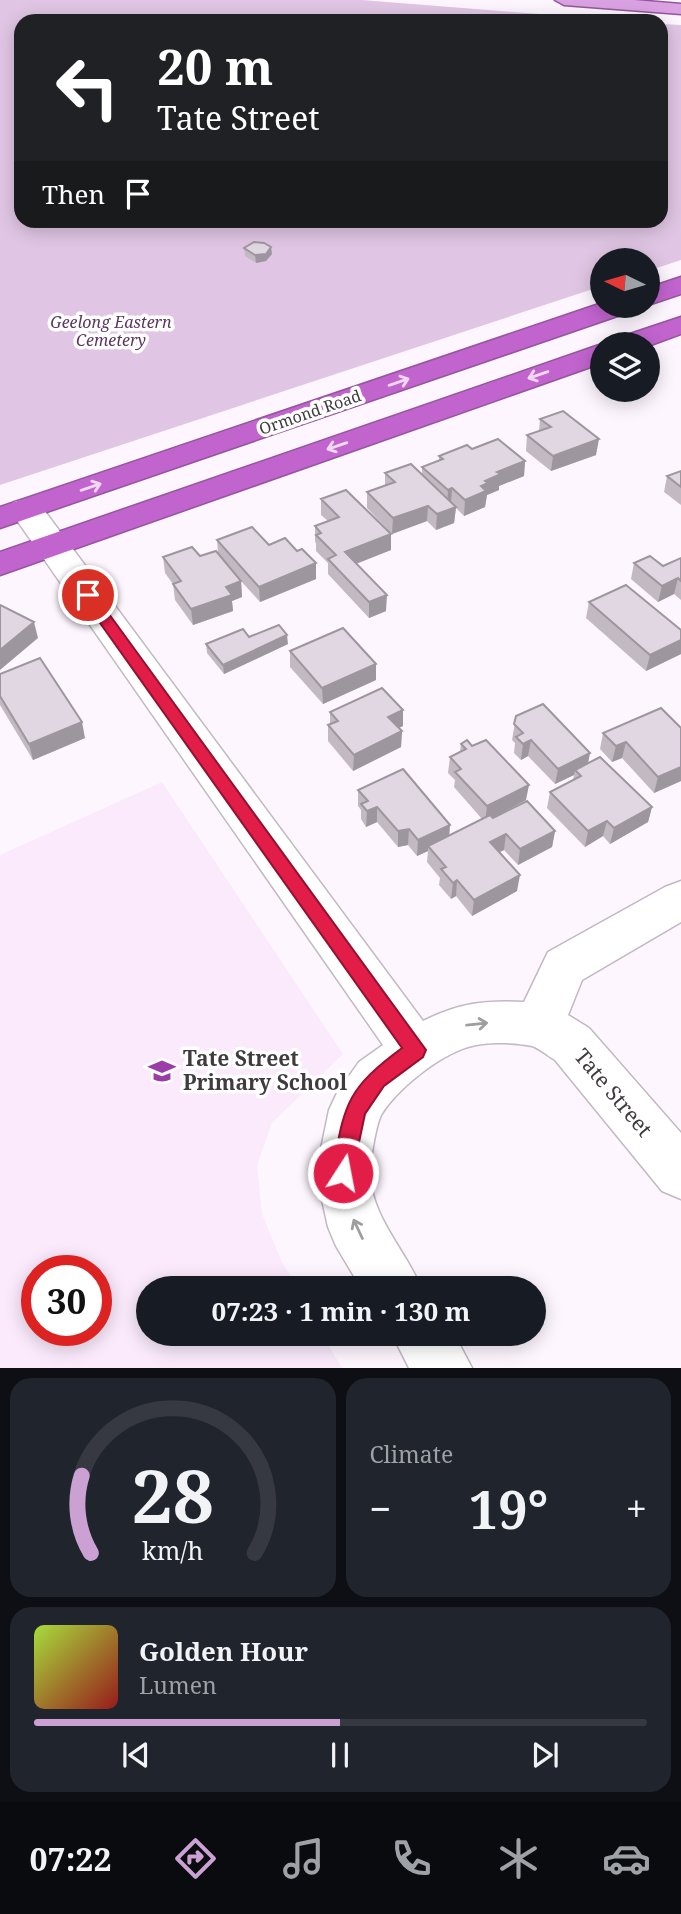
<!DOCTYPE html>
<meta charset="utf-8">
<style>
body{margin:0;font-family:"Noto Serif",serif;background:#20242c;color:#f1f3f6;height:100vh;display:flex;flex-direction:column;font-size:26px;white-space:nowrap}
*{box-sizing:border-box;margin:0}
p{font-size:23px;color:#9ea1a6}
.icon{flex:none;width:38px;height:38px;fill:none;stroke:currentColor;stroke-width:2;stroke-linecap:round;stroke-linejoin:round}
.map{position:relative;height:1368px;overflow:hidden}
.details{display:flex;flex-direction:column;gap:10px;padding:10px;background:#0d0f14;flex:1}
.details>*{flex:none}
.banner{position:absolute;left:14px;top:14px;width:654px;height:214px;border-radius:21px;box-shadow:0 4px 18px #0003;background:#202124;color:#fff;overflow:hidden}
.needle{width:46px;rotate:275deg}
.buttons{position:absolute;left:590px;top:248px;display:grid;gap:14px}
.buttons a{display:grid;place-items:center;width:70px;height:70px;border-radius:50%;background:#171b24;box-shadow:0 4px 18px #0003;font-size:35px}
.speed{position:absolute;left:21px;top:1255px;display:flex;gap:14px;font-size:35px;font-weight:700;text-align:center}
.speed>*{display:grid;place-content:center;width:91px;height:91px;border-radius:50%;background:#171b24;box-shadow:0 4px 18px #0003;line-height:1}
.speed .limit{border:10px solid #d22;background:#fff;color:#111}
.pin{position:absolute;display:grid;place-items:center;width:60px;height:60px;color:#fff;margin:-30px;border:4px solid #fff;border-radius:50%;box-shadow:0 2px 7px #0007}
.me{position:absolute;width:77px;margin:-38px;rotate:11deg;stroke-linejoin:round;filter:drop-shadow(0 0 5px #0008)}
.turn{display:flex;align-items:center;gap:24px;height:147px;padding:0 28px;font-size:32px}
.turn .icon{width:91px;height:91px;stroke-width:2.5}
.turn b{display:block;font-size:49px;line-height:60px}
.then{display:flex;align-items:center;height:66px;padding:0 28px;background:#0003;gap:14px;font-size:26px}
.big{font-size:52px;font-weight:700;line-height:1.1}
.details .tile{flex:1;display:flex;flex-direction:column;justify-content:center;gap:10px;min-width:0;padding:0 24px;border-radius:21px;background:#20242c}
.details .dial{align-items:center;gap:0}
.dial svg{height:182px;overflow:visible;fill:none;stroke:#363941;stroke-width:7;stroke-linecap:round;text-anchor:middle}
.dial text{fill:#f1f3f6;stroke:none}
.song{display:flex;align-items:center;gap:21px}
.cover{width:84px;height:84px;border-radius:10px;background:linear-gradient(135deg,hsl(80 70% 55%),hsl(0 70% 35%))}
.played{height:7px;border-radius:4px;background:linear-gradient(90deg,#caa1d2 50%,#363941 50%)}
.keys{display:flex;justify-content:space-around;direction:ltr}
.heat{display:flex;justify-content:space-between;align-items:center;font-size:38px;direction:ltr}
.details .tiles{flex:1;display:grid;gap:10px;grid-template-columns:1fr 1fr}
.tile:last-child{grid-column:span 2}
.trip{position:absolute;left:136px;top:1276px;width:410px;height:70px;border-radius:35px;background:#171b24;box-shadow:0 4px 18px #0003;font-weight:700;line-height:70px;text-align:center}
.menu{display:flex;height:112px;justify-content:space-around;align-items:center;background:#090b0e;color:#9ea1a6}
.menu .icon{width:49px;height:49px}
.menu .selected{color:#caa1d2}
.menu b{font-size:32px;color:#f1f3f6}
.map>svg:first-child{display:block}
</style>
<div class="map">
<svg width="681" height="1368" viewBox="0 0 681 1368">
<rect width="100%" height="100%" fill="#fef6ff"/>
<!-- built -->
<path fill="#faeafc" fill-rule="evenodd" d="M162 782 343 1054 272 1123 257 1165 262 1214 281 1260 297 1288H149V1334H322L342 1368H0V855ZM37 1270H96V1330H37Z"/>
<!-- green -->
<polygon fill="#e0c6e4" points="0,0 362,0 628,21 21,21 21,220 662,220 662,24 681,25 681,260 648,271 648,261 602,261 602,286 0,485"/>
<g fill="none" stroke-linecap="round" stroke-linejoin="round">
<defs>
<g id="minor">
<path d="M26 499 38 502 423 1021C459 1003 484 1000 524 1002L548 952 665 887 681 881V922L582 980 568 1015 589 1028 681 1133V1199L662 1191 555 1060C548 1056 539 1048 532 1046 514 1042 485 1042 468 1047 438 1056 397 1089 381 1115 376 1125 370 1161 370 1172 370 1216 406 1250 421 1288H361L336 1246 328 1227 316 1173 329 1110 337 1093 359 1062 383 1045 9 509 14 502Z"/>
<polygon points="392,1334 454,1334 472,1368 409,1368"/>
</g>
<polygon id="major" points="555,0 634,0 681,4 681,14 564,5"/>
<g id="highway">
<polygon points="681,277 681,294 648,305 648,288"/>
<polygon points="602,303 602,306 632,306 629,312 0,528 0,507"/>
<polygon points="681,317 681,334 648,346 611,345 615,339"/>
<polygon points="602,344 602,363 0,575 0,552"/>
</g>
</defs>
<!-- minor casing -->
<use href="#minor" stroke="#c2b8c3" stroke-width="3"/>
<!-- major casing -->
<use href="#major" stroke="#94569c" stroke-width="3"/>
<!-- highway casing -->
<use href="#highway" stroke="#94569c" stroke-width="3"/>
<!-- minor -->
<use href="#minor" fill="#fff" fill-rule="evenodd"/>
<!-- major -->
<use href="#major" fill="#daa2e2" fill-rule="evenodd"/>
<!-- highway -->
<use href="#highway" fill="#c164ce" fill-rule="evenodd"/>
</g>
<!-- wall -->
<g fill="#c2b9c2">
<polygon points="244,248 272,254 266,261 256,263 245,256"/>
<polygon points="540,419 596,455 551,471 526,451 527,435 539,431"/>
<polygon points="472,449 525,461 524,476 499,486 499,490 487,495 485,507 464,516 456,508 454,523 436,530 427,521 392,534 367,508 367,492 385,486 385,473 422,475 422,467 439,461 439,456"/>
<polygon points="681,471 681,505 664,492 667,476"/>
<polygon points="321,499 391,534 391,550 356,564 386,611 369,618 328,574 328,563 316,551 316,543 315,542 315,526 328,521 321,515"/>
<polygon points="217,540 269,545 297,551 316,563 316,579 260,602 241,581 242,597 232,601 233,611 193,625 175,600 173,584 165,573 163,557 200,556 218,553"/>
<polygon points="681,558 681,600 674,594 658,602 631,579 634,563 663,566"/>
<polygon points="589,602 681,630 681,654 646,671 586,618"/>
<polygon points="249,637 288,644 224,674 207,653 206,644"/>
<polygon points="290,651 376,680 323,704 290,667"/>
<polygon points="0,674 85,738 33,760 0,705"/>
<polygon points="403,710 403,726 399,728 402,731 401,747 353,771 328,741 328,725 330,725 330,712"/>
<polygon points="516,716 652,807 648,822 610,844 603,836 585,847 547,808 550,792 573,780 574,775 555,784 528,756 521,760 514,753 515,743 512,740"/>
<polygon points="681,728 681,781 654,793 622,758 612,762 600,749 603,733"/>
<polygon points="461,744 526,800 493,818 555,831 552,847 518,865 504,850 499,852 517,891 472,916 456,896 451,899 439,885 440,878 427,862 428,851 417,856 408,845 398,847 377,822 366,827 361,819 361,810 358,806 358,790 449,836 482,819 454,787 455,780 448,773 450,757 460,752"/>
</g>
<!-- shaded-wall -->
<g fill="#9e969e">
<polygon points="271,247 272,254 266,261 256,263 255,255"/>
<polygon points="599,439 596,455 551,471 553,456"/>
<polygon points="525,461 524,476 499,486 499,490 487,495 485,507 464,516 465,500 481,486 485,481 497,472"/>
<polygon points="452,488 451,504 447,505 448,490"/>
<polygon points="428,506 427,521 392,534 393,518"/>
<polygon points="456,507 454,523 436,530 437,514"/>
<polygon points="391,534 391,550 345,568 345,552"/>
<polygon points="316,563 316,579 260,602 259,587"/>
<polygon points="678,578 674,594 658,602 662,586"/>
<polygon points="241,581 242,597 232,601 233,611 193,625 191,609 226,587"/>
<polygon points="387,595 386,611 369,618 369,602"/>
<polygon points="34,622 38,638 0,670 0,650"/>
<polygon points="287,635 288,644 224,674 223,665"/>
<polygon points="681,640 681,654 646,671 650,655"/>
<polygon points="376,664 376,680 323,704 322,688"/>
<polygon points="403,710 403,726 388,733 388,717"/>
<polygon points="82,722 85,738 33,760 29,744"/>
<polygon points="402,731 401,747 353,771 354,755"/>
<polygon points="531,740 528,756 521,760 523,744"/>
<polygon points="626,742 622,758 612,762 616,746"/>
<polygon points="590,753 587,769 575,770 574,775 555,784 558,769"/>
<polygon points="681,767 681,781 654,793 658,777"/>
<polygon points="529,785 526,800 485,822 487,806"/>
<polygon points="377,807 377,822 366,827 367,811"/>
<polygon points="652,807 648,822 610,844 614,828"/>
<polygon points="607,821 603,836 585,847 588,831"/>
<polygon points="450,825 449,841 428,846 428,851 417,856 418,840"/>
<polygon points="409,829 408,845 398,847 398,831"/>
<polygon points="555,831 552,847 518,865 520,849"/>
<polygon points="506,834 504,850 488,858 490,842"/>
<polygon points="520,875 517,891 472,916 474,900"/>
<polygon points="457,880 456,896 451,899 453,883"/>
</g>
<!-- building -->
<g fill="#e1d7e2" stroke="#9e969e" stroke-width="2">
<polygon points="258,18 266,21 238,21 238,20"/>
<polygon points="254,242 264,243 271,247 266,254 255,255 244,248"/>
<polygon points="563,411 599,439 553,456 527,435 551,427 540,419"/>
<polygon points="498,439 525,461 497,472 501,474 485,481 488,483 481,486 486,491 465,500 452,488 448,490 422,467 443,459 439,456 467,445 472,449"/>
<polygon points="411,464 456,507 437,514 428,506 393,518 367,492 395,482 385,473"/>
<polygon points="681,471 681,487 667,476"/>
<polygon points="346,490 391,534 345,552 387,595 369,602 328,559 336,555 316,535 321,533 315,526 339,517 321,499"/>
<polygon points="252,527 269,545 285,538 297,551 302,549 316,563 259,587 217,540"/>
<polygon points="192,547 200,556 216,551 241,581 226,587 232,595 191,609 173,584 181,581 163,557"/>
<polygon points="650,556 663,566 681,558 681,581 678,578 662,586 634,563"/>
<polygon points="626,585 681,630 681,640 650,655 589,602"/>
<polygon points="0,605 34,622 0,650"/>
<polygon points="279,625 287,635 223,665 206,644 243,629 249,637"/>
<polygon points="343,628 376,664 322,688 290,651"/>
<polygon points="40,658 82,722 29,744 0,696 0,674"/>
<polygon points="382,688 403,710 388,717 402,731 354,755 328,725 338,721 330,712"/>
<polygon points="543,704 590,753 558,769 531,740 523,744 516,737 523,733 514,724 516,716"/>
<polygon points="661,708 681,728 681,767 658,777 626,742 616,746 603,733"/>
<polygon points="467,740 472,746 486,740 529,785 487,806 455,772 461,769 450,757 466,749 461,744"/>
<polygon points="600,757 652,807 614,828 607,821 588,831 550,792 581,776 575,770"/>
<polygon points="403,769 450,825 418,840 409,829 398,831 377,807 367,811 361,804 368,801 358,790"/>
<polygon points="527,801 555,831 520,849 506,834 490,842 520,875 474,900 457,880 453,883 441,869 446,867 428,846 490,815 493,818"/>
</g>
<!-- one-way arrows -->
<defs><path id="oneway-shaft" d="M-6 0H5M1.5-3L5.5 0L1.5 3" fill="none" stroke-width="1.6" stroke-linecap="round" stroke-linejoin="round" transform="scale(1.75)"/></defs>
<g stroke="#f0d8f3">
<use href="#oneway-shaft" transform="translate(538 375) rotate(161)"/>
<use href="#oneway-shaft" transform="translate(399 382) rotate(-19)"/>
<use href="#oneway-shaft" transform="translate(337 446) rotate(161)"/>
<use href="#oneway-shaft" transform="translate(91 487) rotate(-19)"/>
</g>
<g stroke="#9f9d9f">
<use href="#oneway-shaft" transform="translate(477 1024) rotate(-6)"/>
<use href="#oneway-shaft" transform="translate(358 1229) rotate(-115)"/>
</g>
<!-- route -->
<path fill="#e11d48" stroke="#92132f" stroke-width="2" d="M88 590 93 592 426 1050 423 1057 384 1086 365 1114 351 1180 343 1183 335 1180 332 1173C345 1105 344 1091 402 1048L83 599 81 595Z"/>
<!-- icons -->
<defs>
<symbol id="school-bare" viewBox="-9 -9 18 18"><path d="M0-5L7-2L0 1L-7-2ZM-4 1L0 2.5L4 1V4Q0 6-4 4Z" fill="#9a3da7" stroke="#fff" stroke-width="2.5" paint-order="stroke"/></symbol>
</defs>
<g fill-rule="evenodd">
<use href="#school-bare" x="143" y="1052" width="38" height="38"/>
</g>
<g text-anchor="middle" stroke-width="7" stroke-linejoin="round" paint-order="stroke">
<!-- far-park labels -->
<g font-size="16" font-style="italic" fill="#5d3563" stroke="#fff">
<text x="111" y="328">Geelong Eastern<tspan x="111" dy="18">Cemetery</tspan></text>
</g>
<!-- far-street labels -->
<g font-size="16" fill="#3f3b3f" stroke="#fff">
<text transform="translate(310 412) rotate(-19)" y="6">Ormond Road</text>
</g>
<!-- near-poi labels -->
<g font-size="21" font-weight="bold" fill="#3f3b3f" stroke="#fff" text-anchor="start">
<text x="183" y="1066">Tate Street<tspan x="183" dy="24">Primary School</tspan></text>
</g>
<!-- near-street labels -->
<g font-size="21" fill="#3f3b3f" stroke="#fff">
<text transform="translate(613 1093) rotate(50)" y="7">Tate Street</text>
</g>
</g>
</svg>
<div class="buttons">
<a><svg class="needle" viewBox="-14 -14 28 28"><path d="M0-13l5 13h-10z" fill="#e53935"/><path d="M0 13l5-13h-10z" fill="#9ea1a6"/></svg></a>
<a><svg class="icon" aria-label="layers" viewBox="0 0 24 24"><path d="M12 4l9 5-9 5-9-5zM3 14l9 5 9-5"/></svg></a>
</div>
<div class="speed"><div class="limit">30</div></div>
<div class="pin" style="left:88px;top:595px;background:#d93025"><svg class="icon" aria-label="arrive" viewBox="0 0 24 24"><path d="M6 21V4h12l-3 4 3 4H6"/></svg></div>
<svg class="me" style="left:343px;top:1173px" viewBox="-20 -20 40 40"><circle r="17" fill="#e11d48" stroke="#fff" stroke-width="3"/><path d="M0-11L8 9 0 5-8 9z" fill="#fff"/></svg>
<div class="trip">07:23 · 1 min · 130 m</div>
<div class="banner">
<div class="turn"><svg class="icon" aria-label="left" viewBox="0 0 24 24"><path d="M17 20v-9H6M10 6l-5 5 5 5"/></svg><div><b>20 m</b>Tate Street</div></div>
<div class="then">Then<svg class="icon" aria-label="arrive" viewBox="0 0 24 24"><path d="M6 21V4h12l-3 4 3 4H6"/></svg></div>
</div>
</div>
<section class="details">
<div class="tiles">
<div class="tile dial"><svg viewBox="0 0 100 80">
<path d="M14 69A42 42 0 1 1 86 69"/>
<path d="M14 69A42 42 0 0 1 10 35" stroke="#caa1d2"/>
<text x="50" y="56" font-size="32" font-weight="700">28</text>
<text x="50" y="72" font-size="11">km/h</text>
</svg></div>
<div class="tile"><p>Climate</p>
<div class="heat"><a>−</a><b class="big">19°</b><a>+</a></div>
</div>
<div class="tile">
<div class="song"><i class="cover"></i><div><b>Golden Hour</b><p>Lumen</p></div></div>
<div class="played"></div>
<div class="keys"><svg class="icon" aria-label="previous" viewBox="0 0 24 24"><path d="M18 5L8 12l10 7zM5 5v14"/></svg><svg class="icon" aria-label="pause" viewBox="0 0 24 24"><path d="M8 5v14M16 5v14"/></svg><svg class="icon" aria-label="next" viewBox="0 0 24 24"><path d="M6 5l10 7-10 7zM19 5v14"/></svg></div>
</div>
</div>
</section>
<nav class="menu">
<b>07:22</b>
<svg class="icon selected" aria-label="directions" viewBox="0 0 24 24"><path d="M12 3l9 9-9 9-9-9zM9 14v-3h6M13 9l2 2-2 2"/></svg>
<svg class="icon" aria-label="music" viewBox="0 0 24 24"><path d="M9 18V5l10-2v13"/><circle cx="6" cy="18" r="3"/><circle cx="16" cy="16" r="3"/></svg>
<svg class="icon" aria-label="phone" viewBox="0 0 24 24"><path d="M5 4h4l2 5-3 2q2 4 5 5l2-3 5 2v4C11 20 4 13 5 4z"/></svg>
<svg class="icon" aria-label="climate" viewBox="0 0 24 24"><path d="M12 3v18M4 7l16 10M4 17L20 7"/></svg>
<svg class="icon" aria-label="car" viewBox="0 0 24 24"><path d="M5 17H2v-5l4-1 3-4h7l3 4 3 1v5h-3M9 17h6M6 11h13"/><circle cx="7" cy="17" r="2"/><circle cx="17" cy="17" r="2"/></svg>
</nav>
